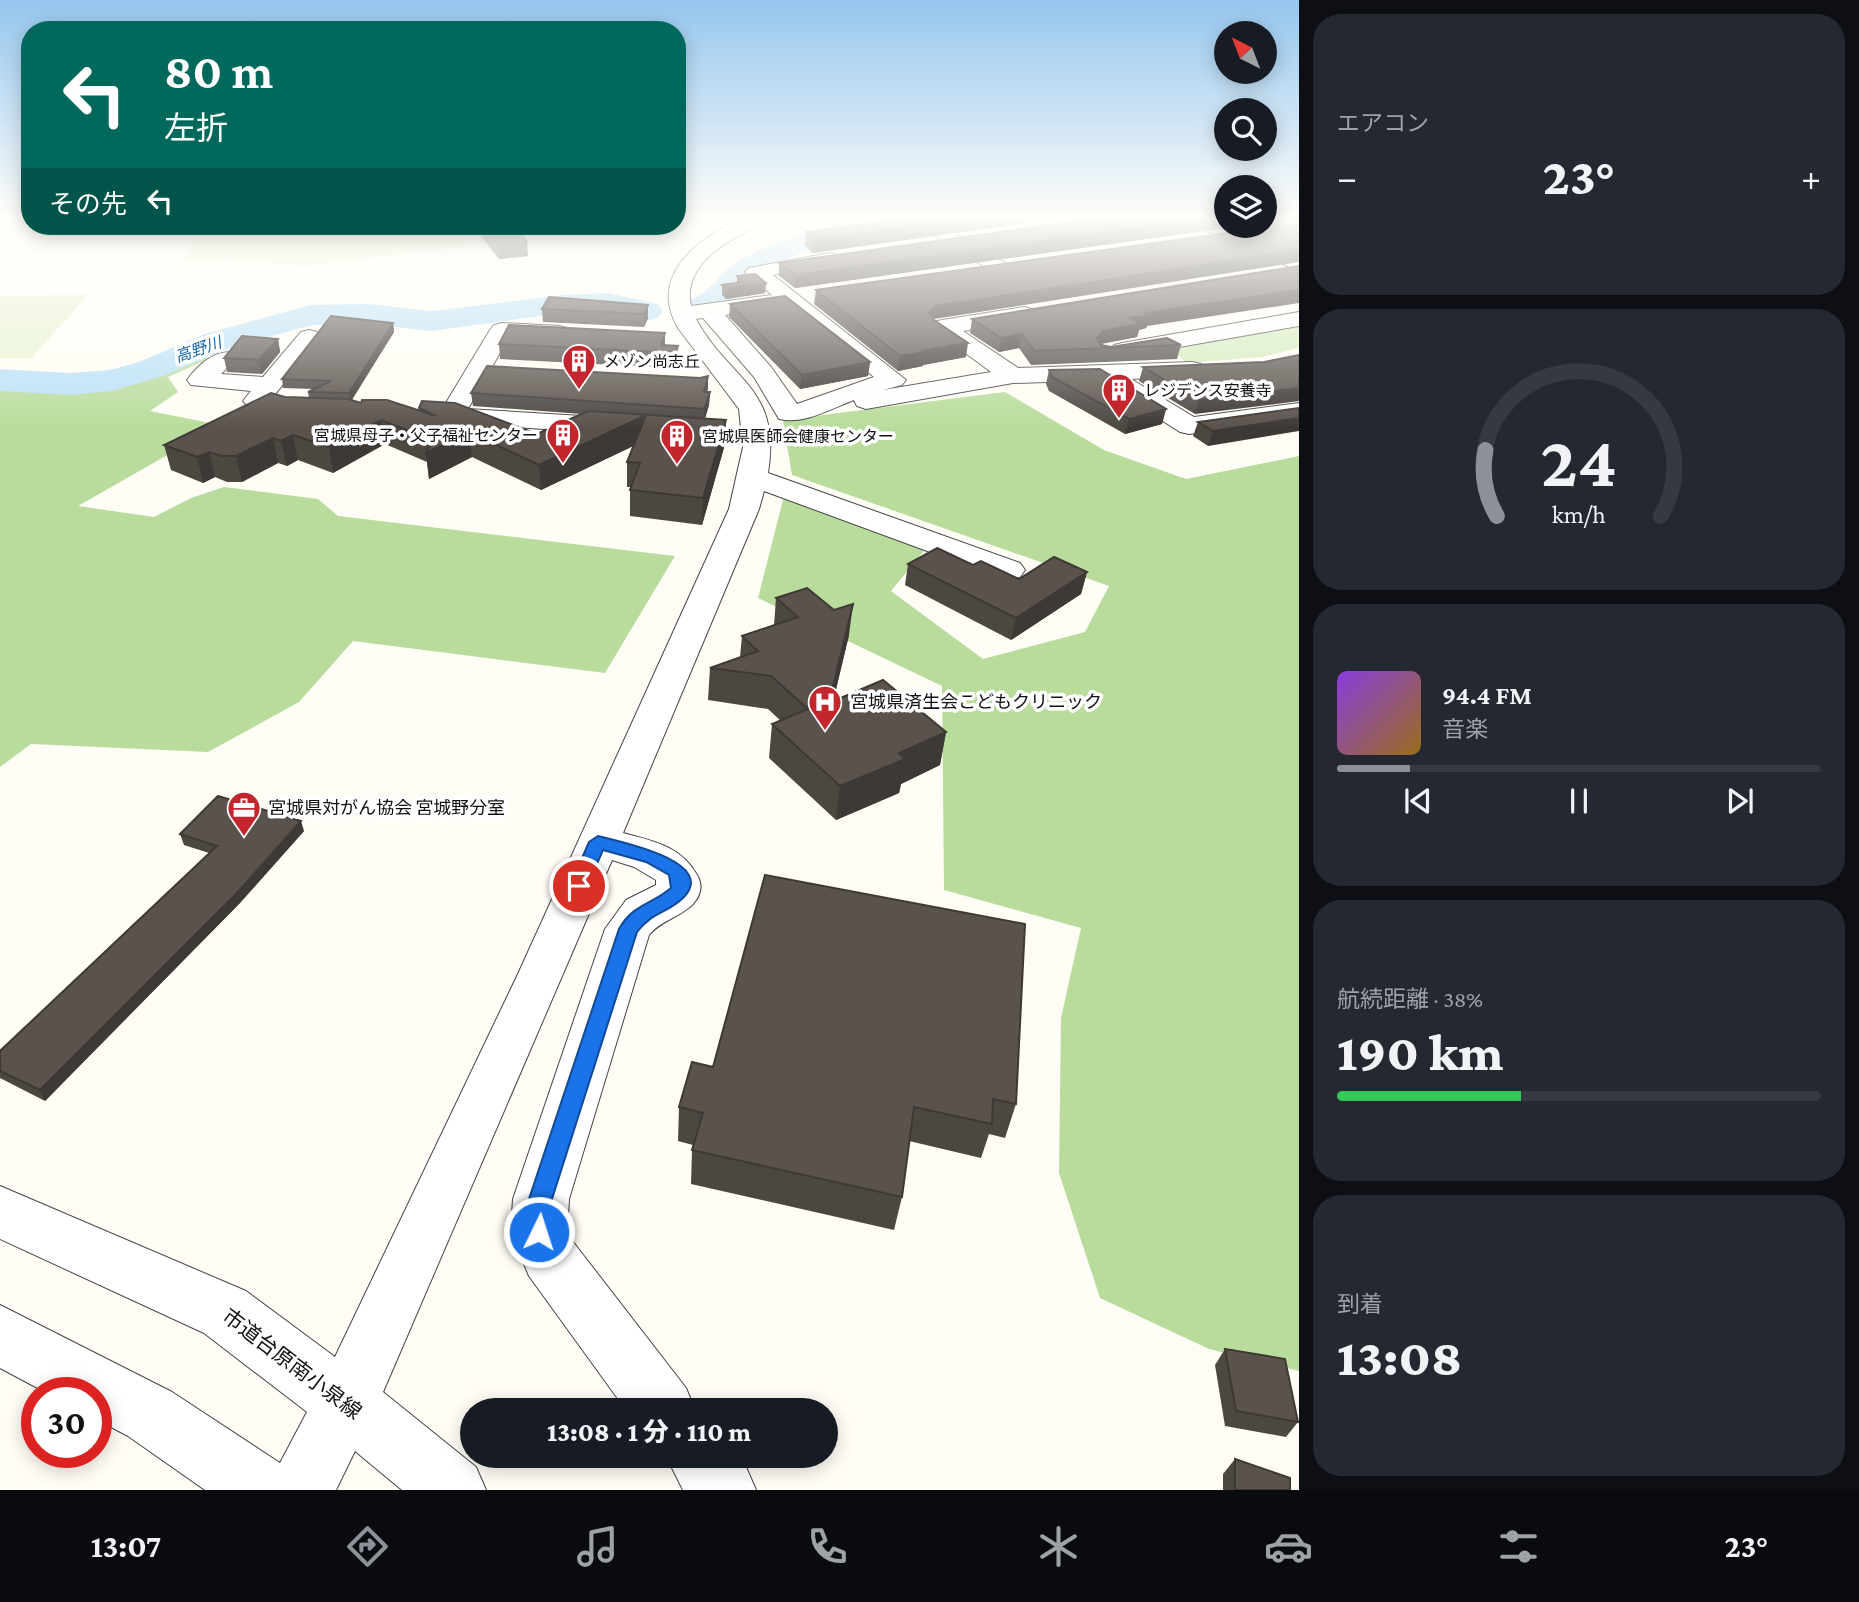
<!DOCTYPE html>
<html lang="ja">
<meta charset="utf-8">
<style>
body{margin:0;font-family:"Crimson Pro","Noto Sans JP",serif;background:#242831;color:#f1f3f6;height:100vh;display:flex;flex-direction:column;font-size:26px;white-space:nowrap}
*{box-sizing:border-box;margin:0}
p{font-size:23px;color:#9ea1a6}
.icon{flex:none;width:38px;height:38px;fill:none;stroke:currentColor;stroke-width:2;stroke-linecap:round;stroke-linejoin:round}
.map{position:relative;flex:1;overflow:hidden}
.side{display:flex;flex-direction:column;gap:14px;padding:14px;background:#0d0f14;width:560px}
.side>*{flex:none}
.guide{position:absolute;left:21px;top:21px;width:665px;height:214px;border-radius:28px;box-shadow:0 4px 18px #0003;background:#00695c;color:#fff;overflow:hidden}
.needle{width:46px;rotate:318deg}
.tools{position:absolute;left:1214px;top:21px;display:grid;gap:14px}
.tools a{display:grid;place-items:center;width:63px;height:63px;border-radius:50%;background:#171b24;box-shadow:0 4px 18px #0003;font-size:35px}
.speed{position:absolute;left:21px;top:1377px;display:flex;gap:14px;font-size:35px;font-weight:700;text-align:center}
.speed>*{display:grid;place-content:center;width:91px;height:91px;border-radius:50%;background:#171b24;box-shadow:0 4px 18px #0003;line-height:1}
.speed .limit{border:10px solid #d22;background:#fff;color:#111}
.pin{position:absolute;display:grid;place-items:center;width:60px;height:60px;color:#fff;margin:-30px;border:4px solid #fff;border-radius:50%;box-shadow:0 2px 7px #0007}
.me{position:absolute;width:77px;margin:-38px;rotate:4deg;stroke-linejoin:round;filter:drop-shadow(0 0 5px #0008)}
.turn{display:flex;align-items:center;gap:24px;height:147px;padding:0 28px;font-size:32px}
.turn .icon{width:91px;height:91px;stroke-width:2.5}
.turn b{display:block;font-size:49px;line-height:60px}
.then{display:flex;align-items:center;height:66px;padding:0 28px;background:#0003;gap:14px;font-size:26px}
.big{font-size:52px;font-weight:800;line-height:1.1}
.side .widget{flex:1;display:flex;flex-direction:column;justify-content:center;gap:10px;min-width:0;padding:0 24px;border-radius:28px;background:#242831}
.side .dial{align-items:center;gap:0}
.dial svg{height:182px;overflow:visible;fill:none;stroke:#363941;stroke-width:7;stroke-linecap:round;text-anchor:middle}
.dial text{fill:#f1f3f6;stroke:none}
.song{display:flex;align-items:center;gap:21px}
.cover{width:84px;height:84px;border-radius:10px;background:linear-gradient(135deg,hsl(270 70% 55%),hsl(40 70% 35%))}
.played{height:7px;border-radius:4px;background:linear-gradient(90deg,#8c9099 15%,#363941 15%)}
.keys{display:flex;justify-content:space-around;direction:ltr}
.heat{display:flex;justify-content:space-between;align-items:center;font-size:38px;direction:ltr}
.charge{height:10px;border-radius:5px;background:linear-gradient(90deg,#34c759 38%,#363941 0)}
.trip{position:absolute;left:460px;top:1398px;width:378px;height:70px;border-radius:35px;background:#171b24;box-shadow:0 4px 18px #0003;font-weight:800;line-height:70px;text-align:center}
.menu{display:flex;height:112px;justify-content:space-around;align-items:center;background:#090b0e;color:#9ea1a6}
.menu .icon{width:49px;height:49px}
.menu .active{color:#8c9099}
.menu b{font-size:32px;color:#f1f3f6}
main{display:flex;flex:1;min-height:0}
.map>svg:first-child{display:block}
</style>
<main>
<div class="map">
<svg width="1299" height="1490" viewBox="0 0 1299 1490">
<rect width="100%" height="100%" fill="#fffdf5"/>
<!-- green -->
<polygon fill="#d5ebbd" points="1299,322 1299,348 1262,357 1187,363 1165,345"/>
<!-- forest -->
<g fill="#b9dc9c">
<path d="M187 356 211 358 168 377 178 392 150 411 220 425 78 506 154 517 191 498 224 487 318 499 338 516 675 556 605 673 353 641 299 702 208 752 31 744 0 767V383C76 386 115 387 187 356Z"/>
<polygon points="1005,392 1104,450 1186,479 1299,456 1299,1371 1209,1349 1100,1298 1059,1173 1061,1018 1081,928 944,890 942,686 758,598 784,496 927,547 891,591 983,659 1085,632 1109,586 792,475 783,420"/>
</g>
<!-- pitch -->
<g fill="#e6f2cf">
<polygon points="201,226 448,226 466,246 305,266 235,259 184,260"/>
<polygon points="88,295 31,358 0,358 0,296"/>
</g>
<g fill="none" stroke-linecap="round" stroke-linejoin="round">
<!-- river -->
<g fill="#b9e0f7" fill-rule="evenodd">
<path d="M859 219H904L901 225C852 238 798 247 757 276 732 293 725 321 690 313L685 306 690 299C708 295 720 273 736 263 773 239 817 230 859 219Z"/>
<polygon points="608,293 658,304 663,311 658,318 647,321 608,311 562,313 432,331 368,324 312,325 229,348 163,376 112,391 71,395 0,391 0,369 71,373 110,370 139,362 205,334 311,305 368,304 432,311 562,295"/>
</g>
<defs>
<g id="minor">
<path d="M740 219H766C760 226 750 229 742 234 715 248 683 271 691 306L772 295 745 272 749 268 830 253 837 255 840 259 837 263 773 275 906 380 902 385 883 390 991 372 930 327 934 322 942 320 1024 307 1032 309 1035 314 1032 319 963 331 1018 368 1192 362 1201 364 1204 369 1201 374 1192 376 1131 379 1194 417 1299 403V419L1189 434 1180 432 1111 388 1107 383 1110 380 1013 383 866 409 857 406 854 400C830 409 804 425 779 419L754 377 703 318 696 319C729 381 782 386 768 473L1020 563 1025 570 1020 577 1009 580 998 577 764 491 759 509 623 833C653 841 681 846 697 875 703 885 701 895 693 904 679 918 661 920 649 935L569 1199 567 1232 570 1238 686 1388 695 1410H626L529 1276 511 1232 513 1199 605 929 626 900 656 885V880L634 867 612 860 383 1392 476 1467 486 1490H402L355 1451 336 1490H205L128 1436 96 1419V1393H47L0 1368V1305L172 1392 280 1463 307 1412 204 1333 0 1239V1186L246 1291 335 1357 518 974 729 509 743 447 739 409 678 328C648 276 696 240 740 219ZM786 306 874 377 797 404 771 367 725 315Z"/>
<polygon points="907,219 931,219 1009,265 1012,269 1009,273 995,273"/>
<polygon points="1186,219 1212,219 1299,257 1299,271 1189,223"/>
<polygon points="1299,312 1299,326 1122,357 1114,355 1110,350 1114,345 1122,343"/>
<polygon points="502,323 559,326 567,328 571,333 567,338 559,340 509,337 468,409 615,418 624,420 628,426 624,432 615,434 442,422 438,416 490,330 494,325"/>
<path d="M309 330 317 332 321 337 272 398 314 406 318 412 314 418C298 422 253 415 243 401L251 391 191 385 187 380C197 366 216 348 234 353L237 358 221 374 263 377 301 332Z"/>
<polygon points="666,1456 738,1456 746,1467 756,1490 683,1490"/>
</g>
</defs>
<!-- minor casing -->
<use href="#minor" stroke="#444" stroke-width="2"/>
<!-- minor -->
<use href="#minor" fill="#fff" fill-rule="evenodd"/>
</g>
<!-- wall -->
<g fill="#4d4742">
<polygon points="907,219 1054,219 812,253 805,245 806,232"/>
<polygon points="473,226 514,226 528,256 499,259"/>
<polygon points="1227,226 1239,226 795,288 779,276 779,263"/>
<polygon points="737,276 766,283 765,293 726,299 722,295 722,285 737,283"/>
<polygon points="816,290 934,319 966,357 923,365 923,366 898,371 814,304"/>
<polygon points="730,304 870,362 868,376 800,389 729,317"/>
<polygon points="648,305 648,318 644,327 543,322 542,309"/>
<polygon points="972,319 1147,326 1146,328 1139,330 1137,337 1101,344 1111,347 1181,345 1177,359 1031,365 1019,348 999,352 970,333"/>
<polygon points="393,323 394,332 352,400 361,403 419,411 419,408 537,434 582,414 473,406 471,393 708,388 707,392 710,392 709,405 705,418 725,444 702,525 630,516 630,490 631,487 627,487 627,462 633,446 541,490 472,457 429,479 427,462 385,444 333,473 298,460 287,466 278,463 242,482 227,482 215,477 203,483 171,470 164,445 285,397 309,398 308,392 313,389 283,388 282,379"/>
<polygon points="278,339 280,352 262,374 227,372 224,358"/>
<polygon points="499,344 678,346 678,361 675,368 500,359"/>
<polygon points="1264,362 1195,414 1139,381 1143,367"/>
<polygon points="1049,370 1166,409 1162,424 1125,434 1049,391 1046,384"/>
<polygon points="1299,408 1208,446 1193,436 1198,422"/>
<polygon points="908,564 973,565 1019,579 1087,572 1081,594 1011,640 905,585"/>
<polygon points="776,598 849,635 833,701 946,732 940,765 901,784 899,793 836,820 769,758 772,724 781,721 768,709 708,700 710,668 740,657 742,636 774,625"/>
<polygon points="304,831 239,904 45,1101 0,1078 0,1051 209,853 184,845 180,834"/>
<polygon points="765,875 1016,1104 1005,1138 989,1134 981,1158 909,1141 902,1197 894,1230 691,1184 692,1150 693,1145 678,1141 679,1107 713,1067"/>
<polygon points="1225,1349 1298,1422 1286,1437 1225,1426 1215,1365"/>
<polygon points="1235,1459 1290,1490 1223,1490 1223,1474"/>
</g>
<!-- shaded-wall -->
<g fill="#3f3936">
<polygon points="968,219 1054,219 812,253 813,240"/>
<polygon points="1204,219 1227,219 1227,226 1239,226 795,288 796,275"/>
<polygon points="1265,219 1287,219 1265,222"/>
<polygon points="527,242 528,256 499,259 498,245"/>
<polygon points="1299,250 1299,262 934,319 929,313 936,306"/>
<polygon points="766,283 765,293 726,299 726,288"/>
<polygon points="1299,290 1299,303 1147,326 1146,328 1139,330 1137,337 1099,344 1097,338 1103,331 1146,313"/>
<polygon points="648,305 648,318 644,327 644,314"/>
<polygon points="393,323 394,332 350,402 349,393"/>
<polygon points="665,333 665,347 661,345"/>
<polygon points="1022,334 1019,348 999,352 1001,338"/>
<polygon points="278,339 280,352 262,374 259,360"/>
<polygon points="968,343 966,357 923,365 923,366 898,371 900,356 922,351"/>
<polygon points="678,346 678,361 675,368 675,353"/>
<polygon points="870,362 868,376 800,389 802,375"/>
<polygon points="708,376 708,388 704,404 704,392"/>
<polygon points="1299,388 1299,401 1195,414 1199,400"/>
<polygon points="710,392 709,405 704,422 704,409"/>
<polygon points="1166,409 1162,424 1125,434 1129,419"/>
<polygon points="646,415 646,440 541,490 539,465"/>
<polygon points="1299,418 1299,431 1208,446 1213,431"/>
<polygon points="381,420 385,444 333,473 329,447"/>
<polygon points="726,420 725,444 702,525 703,498"/>
<polygon points="469,432 472,457 429,479 426,453"/>
<polygon points="293,435 298,460 287,466 281,441"/>
<polygon points="273,438 278,463 242,482 236,456"/>
<polygon points="209,452 215,477 203,483 197,457"/>
<polygon points="1087,572 1081,594 1011,640 1016,618"/>
<polygon points="853,604 849,635 825,736 829,703"/>
<polygon points="946,732 940,765 901,784 899,793 836,820 840,786 899,753"/>
<polygon points="301,821 304,831 239,904 45,1101 40,1090"/>
</g>
<!-- building -->
<g fill="#5a524d" stroke="#3f3936" stroke-width="2">
<polygon points="907,219 968,219 813,240 806,232"/>
<polygon points="1093,219 1204,219 796,275 779,263"/>
<polygon points="1299,223 1299,250 936,306 929,313 934,320 968,343 922,351 925,352 900,356 816,290"/>
<polygon points="482,226 514,226 527,242 498,245"/>
<polygon points="1299,266 1299,290 1146,313 1150,315 1130,318 1140,324 1103,331 1097,338 1101,345 1111,347 1167,338 1181,345 1034,351 1022,334 1001,338 972,319"/>
<polygon points="755,274 766,283 726,288 722,285 743,282 737,276"/>
<polygon points="785,296 870,362 802,375 730,304"/>
<polygon points="549,297 648,305 644,314 542,309"/>
<polygon points="331,316 393,323 349,393 308,392 331,381 282,379"/>
<polygon points="509,325 665,333 661,345 678,346 675,353 499,344"/>
<polygon points="242,336 278,339 259,360 224,358"/>
<polygon points="1299,355 1299,388 1199,400 1143,367 1264,362"/>
<polygon points="487,366 700,378 708,376 704,392 710,392 704,409 471,393"/>
<polygon points="1100,369 1166,409 1129,419 1052,377 1049,370"/>
<polygon points="271,393 285,397 348,399 361,403 362,400 387,400 436,416 419,408 422,401 455,403 537,434 588,411 726,420 703,498 630,490 640,463 627,462 646,415 539,465 469,432 426,453 433,440 381,420 329,447 293,435 281,441 273,438 236,456 221,456 209,452 197,457 164,445"/>
<polygon points="1299,408 1299,418 1213,431 1198,422"/>
<polygon points="937,548 973,565 981,561 1019,579 1054,557 1087,572 1016,618 908,564"/>
<polygon points="807,588 834,610 853,604 829,703 883,680 946,732 899,753 905,759 840,786 772,724 808,709 771,676 710,668 758,651 742,636 798,617 776,598"/>
<polygon points="218,796 301,821 236,894 40,1090 0,1071 0,1051 217,846 180,834"/>
<polygon points="765,875 1025,924 1016,1104 993,1099 992,1124 914,1107 902,1197 692,1150 703,1113 679,1107 692,1062 713,1067"/>
<polygon points="1225,1349 1285,1359 1298,1422 1236,1411"/>
<polygon points="1235,1459 1290,1478 1290,1490 1235,1490"/>
</g>
<!-- sky -->
<linearGradient id="sky" x2="0" y2="1"><stop stop-color="#95c6ee"/><stop offset="0.51" stop-color="#fffefa"/><stop offset="1" stop-color="#fffefa" stop-opacity="0"/></linearGradient>
<rect width="1299" height="428" fill="url(#sky)"/>
<!-- route -->
<path fill="#1a73e8" stroke="#114b97" stroke-width="2" d="M598 836C617 841 718 861 684 897 667 914 653 911 637 932L552 1199 551 1232 547 1240 539 1243 531 1240 527 1232 529 1199 619 929C633 904 651 905 671 888L669 875 646 862 603 850 585 891H573L570 886 589 842Z"/>
<!-- icons -->
<defs>
<symbol id="building-pin" viewBox="-11 -11 22 30"><path d="M0 17L-7.5 6A9.5 9.5 0 1 1 7.5 6Z" fill="#c4262e" stroke="#fff"/><path d="M-4-6H4V6H1V3H-1V6H-4ZM-2.5-4.3h1.7v1.8h-1.7ZM.8-4.3h1.7v1.8H.8ZM-2.5-1h1.7V.8h-1.7ZM.8-1h1.7V.8H.8Z" fill="#fff"/></symbol>
<symbol id="hospital-pin" viewBox="-11 -11 22 30"><path d="M0 17L-7.5 6A9.5 9.5 0 1 1 7.5 6Z" fill="#c4262e" stroke="#fff"/><path d="M-5-5h3v3.5h4V-5h3V5h-3V1.5h-4V5h-3Z" fill="#fff"/></symbol>
<symbol id="office-pin" viewBox="-11 -11 22 30"><path d="M0 17L-7.5 6A9.5 9.5 0 1 1 7.5 6Z" fill="#c4262e" stroke="#fff"/><path d="M-6-3h4V-5.5h4V-3h4V5H-6ZM-1-4.5V-3h2v-1.5ZM-6 0V1H6V0Z" fill="#fff"/></symbol>
</defs>
<g fill-rule="evenodd">
<use href="#building-pin" x="560" y="342" width="38" height="52"/>
<use href="#building-pin" x="1100" y="371" width="38" height="52"/>
<use href="#building-pin" x="544" y="416" width="38" height="52"/>
<use href="#building-pin" x="658" y="417" width="38" height="52"/>
<use href="#hospital-pin" x="806" y="683" width="38" height="52"/>
<use href="#office-pin" x="225" y="789" width="38" height="52"/>
</g>
<g text-anchor="middle" stroke-width="7" stroke-linejoin="round" paint-order="stroke">
<!-- far-water labels -->
<g font-size="16" font-style="italic" fill="#1768a6" stroke="#fff">
<text transform="translate(198 349) rotate(-19)" y="6">高野川</text>
</g>
<!-- far-poi labels -->
<g font-size="16" fill="#111" stroke="#fff" text-anchor="start">
<text x="604" y="367">メゾン尚志丘</text>
<text x="1144" y="396">レジデンス安養寺</text>
<text x="538" y="441" text-anchor="end">宮城県母子・父子福祉センター</text>
<text x="702" y="442">宮城県医師会健康センター</text>
</g>
<!-- poi labels -->
<g font-size="18" fill="#111" stroke="#fff" text-anchor="start">
<text x="850" y="708">宮城県済生会こどもクリニック</text>
<text x="268" y="814">宮城県対がん協会 宮城野分室</text>
</g>
<!-- near-street labels -->
<g font-size="21" fill="#111" stroke="#fff">
<text transform="translate(292 1364) rotate(37)" y="7">市道台原南小泉線</text>
</g>
</g>
</svg>
<div class="tools">
<a><svg class="needle" viewBox="-14 -14 28 28"><path d="M0-13l5 13h-10z" fill="#e53935"/><path d="M0 13l5-13h-10z" fill="#9ea1a6"/></svg></a>
<a><svg class="icon" aria-label="search" viewBox="0 0 24 24"><circle cx="10" cy="10" r="6"/><path d="M15 15l6 6"/></svg></a>
<a><svg class="icon" aria-label="layers" viewBox="0 0 24 24"><path d="M12 4l9 5-9 5-9-5zM3 14l9 5 9-5"/></svg></a>
</div>
<div class="speed"><div class="limit">30</div></div>
<div class="pin" style="left:579px;top:886px;background:#d93025"><svg class="icon" aria-label="arrive" viewBox="0 0 24 24"><path d="M6 21V4h12l-3 4 3 4H6"/></svg></div>
<svg class="me" style="left:539px;top:1232px" viewBox="-20 -20 40 40"><circle r="17" fill="#1a73e8" stroke="#fff" stroke-width="3"/><path d="M0-11L8 9 0 5-8 9z" fill="#fff"/></svg>
<div class="trip">13:08 · 1 分 · 110 m</div>
<div class="guide">
<div class="turn"><svg class="icon" aria-label="left" viewBox="0 0 24 24"><path d="M17 20v-9H6M10 6l-5 5 5 5"/></svg><div><b>80 m</b>左折</div></div>
<div class="then">その先<svg class="icon" aria-label="left" viewBox="0 0 24 24"><path d="M17 20v-9H6M10 6l-5 5 5 5"/></svg></div>
</div>
</div>
<section class="side">
<div class="widget"><p>エアコン</p>
<div class="heat"><a>−</a><b class="big">23°</b><a>+</a></div>
</div>
<div class="widget dial"><svg viewBox="0 0 100 80">
<path d="M14 69A42 42 0 1 1 86 69"/>
<path d="M14 69A42 42 0 0 1 9 40" stroke="#8c9099"/>
<text x="50" y="56" font-size="32" font-weight="700">24</text>
<text x="50" y="72" font-size="11">km/h</text>
</svg></div>
<div class="widget">
<div class="song"><i class="cover"></i><div><b>94.4 FM</b><p>音楽</p></div></div>
<div class="played"></div>
<div class="keys"><svg class="icon" aria-label="previous" viewBox="0 0 24 24"><path d="M18 5L8 12l10 7zM5 5v14"/></svg><svg class="icon" aria-label="pause" viewBox="0 0 24 24"><path d="M8 5v14M16 5v14"/></svg><svg class="icon" aria-label="next" viewBox="0 0 24 24"><path d="M6 5l10 7-10 7zM19 5v14"/></svg></div>
</div>
<div class="widget"><p>航続距離 · 38%</p><b class="big">190 km</b><div class="charge"></div></div>
<div class="widget"><p>到着</p><b class="big">13:08</b></div>
</section>
</main>
<nav class="menu">
<b>13:07</b>
<svg class="icon active" aria-label="directions" viewBox="0 0 24 24"><path d="M12 3l9 9-9 9-9-9zM9 14v-3h6M13 9l2 2-2 2"/></svg>
<svg class="icon" aria-label="music" viewBox="0 0 24 24"><path d="M9 18V5l10-2v13"/><circle cx="6" cy="18" r="3"/><circle cx="16" cy="16" r="3"/></svg>
<svg class="icon" aria-label="phone" viewBox="0 0 24 24"><path d="M5 4h4l2 5-3 2q2 4 5 5l2-3 5 2v4C11 20 4 13 5 4z"/></svg>
<svg class="icon" aria-label="climate" viewBox="0 0 24 24"><path d="M12 3v18M4 7l16 10M4 17L20 7"/></svg>
<svg class="icon" aria-label="car" viewBox="0 0 24 24"><path d="M5 17H2v-5l4-1 3-4h7l3 4 3 1v5h-3M9 17h6M6 11h13"/><circle cx="7" cy="17" r="2"/><circle cx="17" cy="17" r="2"/></svg>
<svg class="icon" aria-label="filters" viewBox="0 0 24 24"><path d="M4 7h16M4 17h16"/><circle cx="9" cy="7" r="2"/><circle cx="15" cy="17" r="2"/></svg>
<b>23°</b>
</nav>
